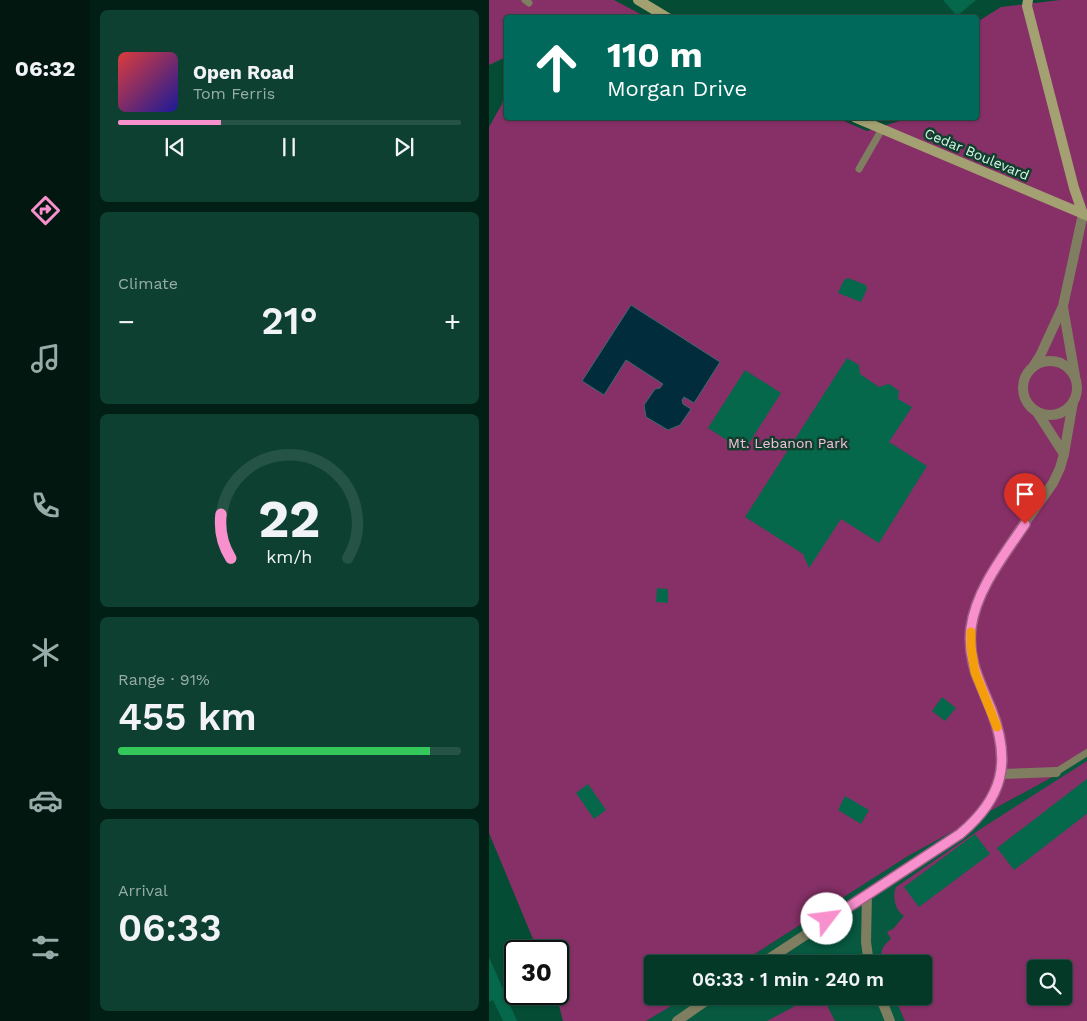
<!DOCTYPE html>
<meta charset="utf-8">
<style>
body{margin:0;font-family:"Work Sans",sans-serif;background:#0d4030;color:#f1f3f6;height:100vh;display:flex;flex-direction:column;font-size:19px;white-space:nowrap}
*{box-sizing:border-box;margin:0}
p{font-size:16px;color:#97aca8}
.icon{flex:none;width:28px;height:28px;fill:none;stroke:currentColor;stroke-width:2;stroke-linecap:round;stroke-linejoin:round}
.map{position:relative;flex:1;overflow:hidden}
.side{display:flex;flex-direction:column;gap:10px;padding:10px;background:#021f16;width:399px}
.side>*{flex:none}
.hud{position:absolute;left:15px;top:15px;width:475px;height:105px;border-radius:5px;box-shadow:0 1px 4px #0004,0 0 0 1px #255345;background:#00695c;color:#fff;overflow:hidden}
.fabs{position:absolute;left:538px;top:960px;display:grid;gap:10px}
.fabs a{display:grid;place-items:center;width:45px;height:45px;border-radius:5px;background:#043928;box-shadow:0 1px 4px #0004,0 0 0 1px #255345;font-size:25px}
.speed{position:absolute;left:15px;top:940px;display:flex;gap:10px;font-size:25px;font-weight:700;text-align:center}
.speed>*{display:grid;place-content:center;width:65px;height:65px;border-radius:50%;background:#043928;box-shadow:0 1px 4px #0004,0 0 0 1px #255345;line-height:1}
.speed .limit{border:2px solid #111;border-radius:8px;background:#fff;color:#111}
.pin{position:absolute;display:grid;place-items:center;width:42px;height:42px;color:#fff;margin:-51px -21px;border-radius:50% 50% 50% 0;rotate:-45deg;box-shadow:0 0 5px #0007}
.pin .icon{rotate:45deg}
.me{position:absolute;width:55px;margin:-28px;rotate:60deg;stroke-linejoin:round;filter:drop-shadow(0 0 4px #0008)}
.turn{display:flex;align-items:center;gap:18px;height:105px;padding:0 20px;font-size:22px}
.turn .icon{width:65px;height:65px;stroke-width:2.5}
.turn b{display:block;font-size:35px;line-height:42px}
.big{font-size:38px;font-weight:600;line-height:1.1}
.side .tile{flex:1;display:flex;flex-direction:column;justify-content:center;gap:8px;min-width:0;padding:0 18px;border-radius:8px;background:#0d4030}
.side .dial{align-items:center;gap:0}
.dial svg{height:130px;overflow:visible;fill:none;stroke:#255345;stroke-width:7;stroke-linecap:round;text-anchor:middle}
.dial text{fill:#f1f3f6;stroke:none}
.song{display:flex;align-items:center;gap:15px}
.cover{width:60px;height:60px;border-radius:8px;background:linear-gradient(135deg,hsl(0 70% 55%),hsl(240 70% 35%))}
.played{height:5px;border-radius:2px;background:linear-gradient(90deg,#f790cd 30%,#255345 30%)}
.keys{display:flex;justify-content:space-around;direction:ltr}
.heat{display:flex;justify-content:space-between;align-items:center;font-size:28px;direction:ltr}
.charge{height:8px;border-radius:4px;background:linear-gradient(90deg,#34c759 91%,#255345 0)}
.trip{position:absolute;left:155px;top:955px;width:288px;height:50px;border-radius:5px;background:#043928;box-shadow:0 1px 4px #0004,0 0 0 1px #255345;font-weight:600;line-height:50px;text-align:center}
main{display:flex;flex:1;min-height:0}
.menu{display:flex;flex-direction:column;width:90px;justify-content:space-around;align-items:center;background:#021710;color:#97aca8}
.menu .icon{width:35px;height:35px}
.menu .on{color:#f790cd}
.menu b{font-size:22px;color:#f1f3f6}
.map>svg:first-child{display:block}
</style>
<main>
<nav class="menu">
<b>06:32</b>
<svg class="icon on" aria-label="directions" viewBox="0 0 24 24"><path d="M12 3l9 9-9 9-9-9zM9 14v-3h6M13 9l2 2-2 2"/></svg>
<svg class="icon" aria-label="music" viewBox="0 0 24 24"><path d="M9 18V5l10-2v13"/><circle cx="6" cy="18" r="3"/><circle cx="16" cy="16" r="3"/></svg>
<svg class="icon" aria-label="phone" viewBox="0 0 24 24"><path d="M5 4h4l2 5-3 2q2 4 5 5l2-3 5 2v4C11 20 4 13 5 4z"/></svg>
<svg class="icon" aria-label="climate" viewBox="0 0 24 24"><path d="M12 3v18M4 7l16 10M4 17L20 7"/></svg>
<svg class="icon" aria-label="car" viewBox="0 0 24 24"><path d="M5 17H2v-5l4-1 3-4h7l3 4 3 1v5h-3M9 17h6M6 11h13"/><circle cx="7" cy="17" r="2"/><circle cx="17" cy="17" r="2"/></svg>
<svg class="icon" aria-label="filters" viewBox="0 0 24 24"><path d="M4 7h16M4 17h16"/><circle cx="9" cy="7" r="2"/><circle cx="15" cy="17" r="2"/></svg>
</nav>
<section class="side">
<div class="tile">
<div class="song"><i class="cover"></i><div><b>Open Road</b><p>Tom Ferris</p></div></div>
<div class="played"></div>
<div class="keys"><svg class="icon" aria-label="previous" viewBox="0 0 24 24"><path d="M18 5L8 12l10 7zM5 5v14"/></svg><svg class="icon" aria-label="pause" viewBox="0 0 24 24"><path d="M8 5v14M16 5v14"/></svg><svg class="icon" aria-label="next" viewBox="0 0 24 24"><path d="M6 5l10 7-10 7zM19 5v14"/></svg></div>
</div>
<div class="tile"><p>Climate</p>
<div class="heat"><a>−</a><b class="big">21°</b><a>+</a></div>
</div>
<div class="tile dial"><svg viewBox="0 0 100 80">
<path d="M14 69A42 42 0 1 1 86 69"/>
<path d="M14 69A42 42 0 0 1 8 42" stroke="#f790cd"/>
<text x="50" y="56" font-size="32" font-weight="700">22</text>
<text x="50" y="72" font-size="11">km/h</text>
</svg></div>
<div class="tile"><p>Range · 91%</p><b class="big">455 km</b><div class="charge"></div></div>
<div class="tile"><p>Arrival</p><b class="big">06:33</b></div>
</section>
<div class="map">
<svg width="599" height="1021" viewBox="0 0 599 1021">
<rect width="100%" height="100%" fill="#054c35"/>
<!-- built -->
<path fill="#075940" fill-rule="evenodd" d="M598 755V1021H157L199 996H434V964H250L419 856 569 774ZM546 969H574V996H546Z"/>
<!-- green -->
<g fill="#863067" fill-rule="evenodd">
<polygon points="0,0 125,0 157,17 18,18 17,63 15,58 0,65"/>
<polygon points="571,0 598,0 598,755 569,774 419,856 250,964 164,964 164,996 199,996 157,1021 74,1021 67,994 69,994 69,951 49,951 0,833 0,127 13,104 17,87 18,118 348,118 378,131 420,118 488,118 488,22 512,7"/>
<path d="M598 761V1021H416L405 996H434V964H394C391 952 392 947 402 939L398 932 404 929 415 916C406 910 403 897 407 887L493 828ZM546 969H574V996H546Z"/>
<polygon points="325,996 333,996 346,1021 278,1021"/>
</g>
<!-- water -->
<polygon fill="#002c3b" stroke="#3e696e" points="142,305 231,362 205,403 195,397 193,400 194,404 202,409 191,425 179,430 157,417 155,405 166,389 171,388 174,384 137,360 115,395 93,381"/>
<!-- building -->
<g fill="#06684a">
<polygon points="454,0 487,0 468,16"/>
<polygon points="359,278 377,285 378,289 372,302 349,293 355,280"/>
<polygon points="358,358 370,365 371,374 390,387 399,384 402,385 410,391 409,399 423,407 400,442 438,466 390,543 352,519 320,568 314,554 256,517"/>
<polygon points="256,370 292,393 255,451 219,428"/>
<polygon points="168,588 179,589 179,603 167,602"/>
<polygon points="453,697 467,708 456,721 443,711"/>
<polygon points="599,778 599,813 525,870 508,848"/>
<polygon points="99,784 117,810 105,819 87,793"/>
<polygon points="356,796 380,810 372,824 349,810"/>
<polygon points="486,834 501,854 430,907 415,887"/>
<polygon points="0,957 28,1021 14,1021 4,1000 0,1002"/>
</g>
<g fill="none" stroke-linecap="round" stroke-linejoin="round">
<!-- lane -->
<g stroke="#7f7e60" stroke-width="7">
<polyline points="36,0 40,3"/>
<polyline points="370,169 393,129"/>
<polyline points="567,772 599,752"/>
</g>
<!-- street -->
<g stroke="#7f7e60" stroke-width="10">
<polyline points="574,307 586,376"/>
<circle cx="561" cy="388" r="27"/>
<polyline points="544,367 551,356 574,306 594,214"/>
<polyline points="548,412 575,454"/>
<path d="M512 774C513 751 511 729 501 707 497 696 490 684 486 673 482 659 480 641 482 627 490 579 536 524 564 483L571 468 575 454 584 402"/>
<polyline points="378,894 377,942 380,964"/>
<path d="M272 964 471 834C494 815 503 803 512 774L567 772"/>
<polyline points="391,996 401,1021"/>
<polyline points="188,1021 224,996"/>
</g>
<!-- secondary -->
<g stroke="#a3a071" stroke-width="10">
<polyline points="149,0 179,18"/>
<polyline points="539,0 538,6 585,188 594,214"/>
<polyline points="367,118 599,216"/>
</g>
</g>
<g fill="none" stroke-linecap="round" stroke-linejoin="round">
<defs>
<path id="route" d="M338 919 355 910 471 834C514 798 523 762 502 709 491 682 478 659 482 628 487 590 515 555 536 524"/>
</defs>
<!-- route casing -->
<use href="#route" stroke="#a15e85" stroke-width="12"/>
<!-- route -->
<use href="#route" stroke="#f790cd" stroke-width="9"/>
<!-- slow -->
<polyline stroke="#f59e0b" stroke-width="9" points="482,632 482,647 486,672 508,727"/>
</g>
<g text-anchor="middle" stroke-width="5" stroke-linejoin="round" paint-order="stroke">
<!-- street labels -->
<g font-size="14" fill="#d0f7e5" stroke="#133e2e">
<text transform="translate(488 154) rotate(23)" y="5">Cedar Boulevard</text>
</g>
<!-- park labels -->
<g font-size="14" fill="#f4c2dd" stroke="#133e2e">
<text x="299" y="448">Mt. Lebanon Park</text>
</g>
</g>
</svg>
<div class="fabs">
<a><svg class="icon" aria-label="search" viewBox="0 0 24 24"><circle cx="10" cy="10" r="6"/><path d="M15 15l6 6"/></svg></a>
</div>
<div class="speed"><div class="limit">30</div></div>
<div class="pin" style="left:536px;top:524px;background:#d93025"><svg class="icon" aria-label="arrive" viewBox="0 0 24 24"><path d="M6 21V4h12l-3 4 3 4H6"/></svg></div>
<svg class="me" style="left:338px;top:919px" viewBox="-20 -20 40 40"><circle r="19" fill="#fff"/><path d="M0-13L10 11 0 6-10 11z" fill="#f790cd"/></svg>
<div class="trip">06:33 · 1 min · 240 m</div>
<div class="hud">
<div class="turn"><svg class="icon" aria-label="ahead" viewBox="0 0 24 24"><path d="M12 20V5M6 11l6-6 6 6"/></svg><div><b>110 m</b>Morgan Drive</div></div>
</div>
</div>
</main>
